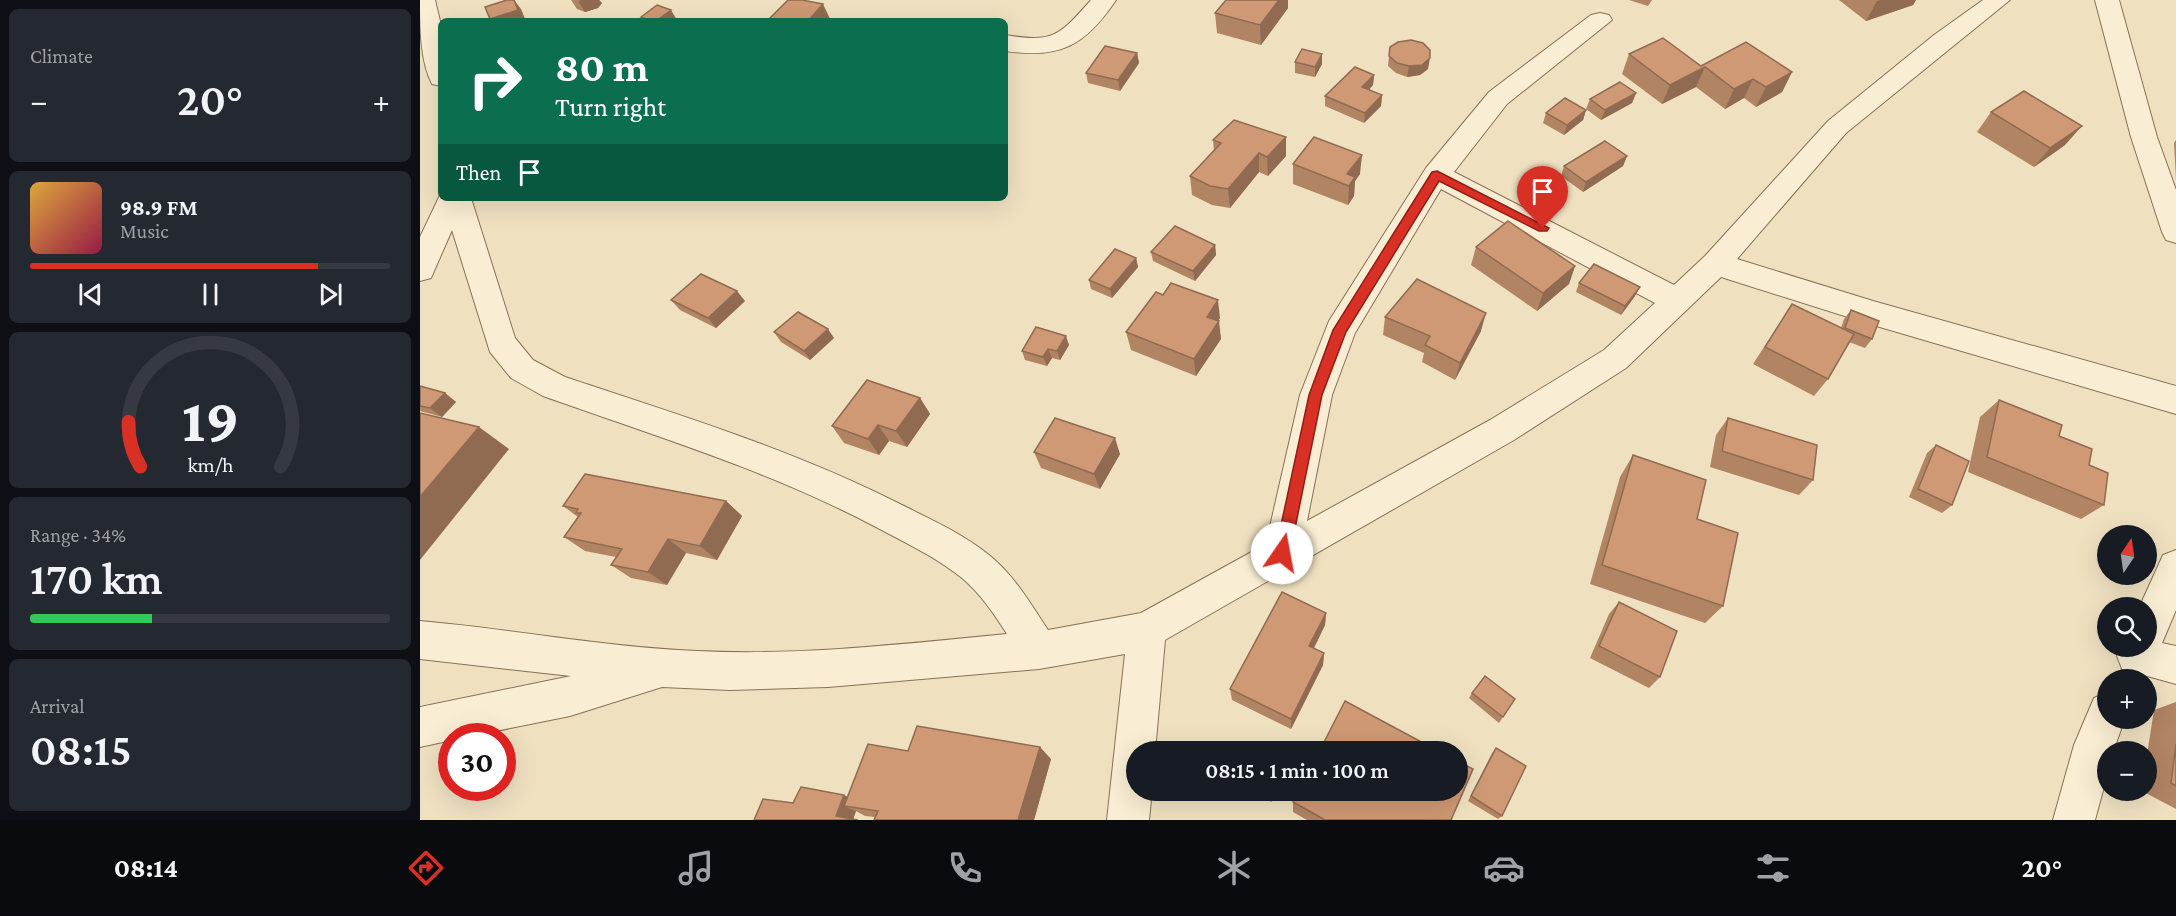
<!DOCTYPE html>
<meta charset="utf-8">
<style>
body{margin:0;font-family:"Crimson Pro",serif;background:#242831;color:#f1f3f6;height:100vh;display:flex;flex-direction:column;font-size:22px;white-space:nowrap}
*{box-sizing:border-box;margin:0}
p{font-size:20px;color:#9ea1a6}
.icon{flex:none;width:33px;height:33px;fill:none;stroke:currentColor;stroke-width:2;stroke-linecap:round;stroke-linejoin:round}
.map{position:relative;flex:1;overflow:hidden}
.drawer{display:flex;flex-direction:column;gap:9px;padding:9px;background:#0d0f14;width:420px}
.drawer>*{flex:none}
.top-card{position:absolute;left:18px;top:18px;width:570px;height:183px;border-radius:9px;box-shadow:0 6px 24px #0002;background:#0b6e4f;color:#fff;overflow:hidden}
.needle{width:39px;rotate:13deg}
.tools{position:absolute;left:1677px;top:525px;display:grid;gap:12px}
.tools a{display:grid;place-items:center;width:60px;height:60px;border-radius:50%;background:#171b24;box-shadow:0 6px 24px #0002;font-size:30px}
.speed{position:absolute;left:18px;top:723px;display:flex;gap:12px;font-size:30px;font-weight:700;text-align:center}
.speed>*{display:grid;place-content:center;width:78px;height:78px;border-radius:50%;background:#171b24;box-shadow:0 6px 24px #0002;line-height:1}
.speed .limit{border:9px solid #d22;background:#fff;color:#111}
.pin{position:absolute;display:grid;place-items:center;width:51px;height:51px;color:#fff;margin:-62px -26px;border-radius:50% 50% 50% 0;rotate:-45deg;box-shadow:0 0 6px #0007}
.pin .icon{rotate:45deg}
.me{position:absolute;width:66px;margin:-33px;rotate:12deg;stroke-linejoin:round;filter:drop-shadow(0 0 4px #0008)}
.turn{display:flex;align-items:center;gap:21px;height:126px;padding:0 18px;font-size:27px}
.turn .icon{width:78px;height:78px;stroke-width:2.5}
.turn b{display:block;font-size:42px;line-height:51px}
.then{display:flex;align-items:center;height:57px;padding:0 18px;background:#0003;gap:12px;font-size:22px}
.big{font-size:45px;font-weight:600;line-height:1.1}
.drawer .card{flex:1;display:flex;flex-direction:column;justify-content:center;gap:9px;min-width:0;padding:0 21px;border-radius:9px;background:#242831}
.drawer .dial{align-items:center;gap:0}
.dial svg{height:156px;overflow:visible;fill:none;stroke:#363941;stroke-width:7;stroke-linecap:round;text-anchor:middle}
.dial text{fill:#f1f3f6;stroke:none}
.song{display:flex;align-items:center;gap:18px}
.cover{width:72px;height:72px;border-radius:9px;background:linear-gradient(135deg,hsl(40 70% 55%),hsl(340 70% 35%))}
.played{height:6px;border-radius:3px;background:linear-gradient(90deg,#d93025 80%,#363941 80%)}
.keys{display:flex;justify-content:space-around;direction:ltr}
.heat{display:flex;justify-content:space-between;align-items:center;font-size:33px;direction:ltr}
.charge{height:9px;border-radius:4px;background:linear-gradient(90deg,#34c759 34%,#363941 0)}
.trip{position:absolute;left:706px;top:741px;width:342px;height:60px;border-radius:30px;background:#171b24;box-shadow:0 6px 24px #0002;font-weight:600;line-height:60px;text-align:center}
.tab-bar{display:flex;height:96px;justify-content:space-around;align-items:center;background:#090b0e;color:#9ea1a6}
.tab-bar .icon{width:42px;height:42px}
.tab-bar .active{color:#d93025}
.tab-bar b{font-size:27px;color:#f1f3f6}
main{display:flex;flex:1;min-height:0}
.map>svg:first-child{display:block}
</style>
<main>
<section class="drawer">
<div class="card"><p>Climate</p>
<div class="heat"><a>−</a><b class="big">20°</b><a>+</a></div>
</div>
<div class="card">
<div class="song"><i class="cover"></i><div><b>98.9 FM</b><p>Music</p></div></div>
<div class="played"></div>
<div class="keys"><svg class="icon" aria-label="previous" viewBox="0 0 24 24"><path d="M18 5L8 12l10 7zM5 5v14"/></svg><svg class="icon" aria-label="pause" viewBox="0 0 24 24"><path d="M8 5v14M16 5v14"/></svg><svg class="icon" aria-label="next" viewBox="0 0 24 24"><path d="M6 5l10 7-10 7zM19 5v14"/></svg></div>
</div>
<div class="card dial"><svg viewBox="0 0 100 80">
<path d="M14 69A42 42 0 1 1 86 69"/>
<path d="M14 69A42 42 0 0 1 8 46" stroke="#d93025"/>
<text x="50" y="56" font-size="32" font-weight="700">19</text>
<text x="50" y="72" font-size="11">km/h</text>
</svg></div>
<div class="card"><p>Range · 34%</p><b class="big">170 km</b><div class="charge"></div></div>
<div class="card"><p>Arrival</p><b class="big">08:15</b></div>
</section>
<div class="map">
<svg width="1756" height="820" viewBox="0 0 1756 820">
<rect width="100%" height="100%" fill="#efe0c0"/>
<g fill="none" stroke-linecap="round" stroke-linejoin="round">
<defs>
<g id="minor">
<path d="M0 0H15L21 25V86L12 84C0 61 0 26 0 0Z"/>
<path d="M671 0H696C665 46 640 59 585 51V35C634 43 639 36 671 0Z"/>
<path d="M1563 0H1590L1426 133 1317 259 1453 301 1756 386V414L1453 325 1301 277 1206 368 1094 440 745 640 735 752H717V790H732L729 820H687L705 654 619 669 408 687 310 690 242 687 150 716 51 736H32V740L0 747V707L151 676 0 659V621C92 629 184 647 277 651 380 656 484 644 587 634 574 614 561 594 542 578 516 557 486 543 456 527 350 471 236 436 123 396L91 378 70 352 32 230 11 278 0 281V237L21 193V198H51L95 338 113 360 145 377C259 415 374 450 482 505 512 520 543 534 569 555 594 575 610 603 628 630L721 613 846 544 880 395 909 321 1006 168 1069 92 1171 15 1180 13 1189 15 1192 20 1087 104 1034 172 1254 285 1285 256 1408 121 1514 35ZM1021 189 1235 303 1184 350 1070 420 887 521 912 395 935 333Z"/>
<polygon points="1675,0 1699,0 1737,137 1756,190 1756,243 1746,240 1742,232 1711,137"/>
<polygon points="1756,550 1756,610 1742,643 1756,646 1756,684 1702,669 1697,656 1701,646 1726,646 1726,608 1719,608 1743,555"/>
<polygon points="1688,692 1688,718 1705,718 1693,752 1688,752 1688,772 1675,820 1633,820 1654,745 1674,698"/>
</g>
</defs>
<!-- minor casing -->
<use href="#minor" stroke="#887157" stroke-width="2"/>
<!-- minor -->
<use href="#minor" fill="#f9eed3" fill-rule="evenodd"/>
</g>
<!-- wall -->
<g fill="#b18464">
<polygon points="151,0 179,0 182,3 178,8 165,12 157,9"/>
<polygon points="806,0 868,0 868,8 841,45 797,33 795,13"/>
<polygon points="1209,0 1232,0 1228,6"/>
<polygon points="1419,0 1496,0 1493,5 1446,21"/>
<polygon points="970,47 1008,69 1000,75 987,77 976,73 968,66"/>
<polygon points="717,53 719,63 700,91 668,83 666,73"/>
<polygon points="1209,54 1281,66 1372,72 1362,92 1336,107 1324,98 1305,109 1276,87 1242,104 1202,74"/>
<polygon points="875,62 902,64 895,77 875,73"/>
<polygon points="954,75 953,85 949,90 962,95 961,106 944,123 905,106 905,96"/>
<polygon points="1216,93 1212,103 1181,120 1166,109 1170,99"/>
<polygon points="1166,110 1163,120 1144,135 1123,123 1126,113"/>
<polygon points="1571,112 1645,145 1614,167 1557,132"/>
<polygon points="793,140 866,156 848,176 839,172 810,208 792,205 772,195 770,176 794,151"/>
<polygon points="1756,140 1756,180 1754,143"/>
<polygon points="1207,156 1203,166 1163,192 1141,176 1144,166"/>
<polygon points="873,164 940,174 935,181 934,196 928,205 873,184"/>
<polygon points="795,245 796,255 775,281 733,261 731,252"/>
<polygon points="1056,247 1155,266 1149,284 1117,311 1051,265"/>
<polygon points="716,258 718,267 692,298 671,289 669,280"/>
<polygon points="1159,283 1215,296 1201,315 1156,292"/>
<polygon points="251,300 325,301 296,328 260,310"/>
<polygon points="1372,304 1421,328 1424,319 1431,310 1452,339 1445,348 1429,342 1408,379 1394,396 1333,364"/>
<polygon points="965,317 1061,331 1035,380 1002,362 1004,353 963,335"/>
<polygon points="800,318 798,321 801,339 776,376 711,350 706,332"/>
<polygon points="354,332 414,338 390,360 361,342"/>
<polygon points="649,345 640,360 632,358 627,366 605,360 602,351"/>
<polygon points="0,386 25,393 36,402 22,417 0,411"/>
<polygon points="500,398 510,414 487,447 469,441 459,455 424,443 412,426"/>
<polygon points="1579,400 1639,436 1669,465 1684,505 1661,519 1548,472 1560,417"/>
<polygon points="1308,418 1393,480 1379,495 1290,467 1296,435"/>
<polygon points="1516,445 1532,505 1522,513 1489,497 1507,453"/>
<polygon points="614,452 700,454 680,489 621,468"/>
<polygon points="1213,455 1277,519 1303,606 1285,623 1170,584 1200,477"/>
<polygon points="306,501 322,516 297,560 266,553 247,585 211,578 191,565 196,557 165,551 144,537 158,517 143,506"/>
<polygon points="1199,602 1240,677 1229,688 1170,658 1189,614"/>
<polygon points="906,613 905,625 894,648 904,653 903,665 871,729 812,700 810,689"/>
<polygon points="1052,693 1095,699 1079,723 1049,698"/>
<polygon points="1756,702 1756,809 1722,791 1726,790 1726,761 1734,710"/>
<polygon points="1076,748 1082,816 1078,819 1048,801 1072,753"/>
<polygon points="488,751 631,759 614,820 454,820 455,817 445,816 436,811 433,819 373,803 428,797"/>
<polygon points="833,790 858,790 851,802"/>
<polygon points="873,802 1031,820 887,820 873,812"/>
</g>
<!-- shaded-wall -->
<g fill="#906b51">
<polygon points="94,0 101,9 106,21 71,21 70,19"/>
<polygon points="162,0 179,0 182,3 178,8 165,12 158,1"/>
<polygon points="859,0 868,0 868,8 841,45 840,25"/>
<polygon points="1460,0 1496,0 1493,5 1446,21 1457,1"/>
<polygon points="403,4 411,21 388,21"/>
<polygon points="251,10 257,20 256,21 236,21"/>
<polygon points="717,53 719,63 700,91 698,80"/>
<polygon points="902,54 902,64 895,77 895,67"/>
<polygon points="1010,58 1008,69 1000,75 987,77 989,66"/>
<polygon points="1285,67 1276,87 1242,104 1250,85"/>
<polygon points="1372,72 1362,92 1336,107 1346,87"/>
<polygon points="954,75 953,85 941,97 942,87"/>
<polygon points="1333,79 1324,98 1305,109 1314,89"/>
<polygon points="1216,93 1212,103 1181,120 1185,110"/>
<polygon points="962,95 961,106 944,123 945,113"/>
<polygon points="1166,110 1163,120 1144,135 1147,125"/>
<polygon points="1662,126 1645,145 1614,167 1630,148"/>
<polygon points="866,137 866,156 848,176 847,157"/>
<polygon points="839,153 839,172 810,208 808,189"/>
<polygon points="942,155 940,174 935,181 934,196 928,205 929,186 927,174"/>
<polygon points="1207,156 1203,166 1163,192 1166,182"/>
<polygon points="795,245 796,255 775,281 773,271"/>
<polygon points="716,258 718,267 692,298 690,289"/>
<polygon points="1155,266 1149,284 1117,311 1123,293"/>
<polygon points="1220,287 1215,296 1201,315 1205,306"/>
<polygon points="317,291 325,301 296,328 288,318"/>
<polygon points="798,300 800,318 789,334 787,317"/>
<polygon points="1066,313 1061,331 1035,380 1040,363"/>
<polygon points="799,321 801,339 776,376 774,359"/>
<polygon points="408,329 414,338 390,360 384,351"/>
<polygon points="646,336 649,345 640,360 637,351"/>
<polygon points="628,349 632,358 627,366 623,357"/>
<polygon points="25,393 36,402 22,417 10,408"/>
<polygon points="500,398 510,414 487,447 476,431"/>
<polygon points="458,425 469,441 459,455 448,439"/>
<polygon points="59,427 89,449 0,560 0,497"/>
<polygon points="695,438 700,454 680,489 674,474"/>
<polygon points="306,501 322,516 297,560 280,546"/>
<polygon points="248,539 266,553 247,585 228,572"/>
<polygon points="906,613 905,625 889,658 889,646"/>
<polygon points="904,653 903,665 871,729 871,719"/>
<polygon points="620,747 631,759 614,820 598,820"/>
<polygon points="855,790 858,790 851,802 851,798"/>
<polygon points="424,795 439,803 424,806 436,811 433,820 416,816"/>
</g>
<!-- building -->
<g fill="#ce9974" stroke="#906b51" stroke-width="1.5">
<polygon points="87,0 94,0 98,10 70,19 65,7"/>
<polygon points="368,0 382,0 403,4 388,21 347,21"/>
<polygon points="806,0 859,0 840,25 795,13"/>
<polygon points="237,5 251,10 236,21 231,21 221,17"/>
<polygon points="1243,38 1281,66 1326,42 1372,72 1346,87 1333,79 1314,89 1285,67 1250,85 1209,54"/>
<polygon points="991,40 1003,43 1010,50 1010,58 1002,65 989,66 977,63 969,56 970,47 978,42"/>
<polygon points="685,46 717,53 698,80 666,73"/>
<polygon points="882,49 902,54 895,67 875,62"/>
<polygon points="935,67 954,75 942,87 962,95 945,113 905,96"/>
<polygon points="1200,82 1216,93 1185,110 1170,99"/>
<polygon points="1604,91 1662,126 1630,148 1571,112"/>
<polygon points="1145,98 1166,110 1147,125 1126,113"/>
<polygon points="814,120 866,137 847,157 839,153 808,189 790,186 770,176 801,143 793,140"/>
<polygon points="894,137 942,155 927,174 935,177 929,186 873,164"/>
<polygon points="1185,141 1207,156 1166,182 1144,166"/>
<polygon points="1088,221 1155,266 1123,293 1056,247"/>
<polygon points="755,226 795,245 773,271 731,252"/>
<polygon points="695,249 716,258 690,289 669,280"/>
<polygon points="1174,264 1220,287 1205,306 1159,283"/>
<polygon points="281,274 317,291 288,318 251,300"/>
<polygon points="997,279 1066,313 1040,363 1005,345 1010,336 965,317"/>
<polygon points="751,283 798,300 787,317 799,321 774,359 706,332 736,292 743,295"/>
<polygon points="1372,304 1434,334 1408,379 1345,347"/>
<polygon points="1431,310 1459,321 1452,339 1425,328"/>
<polygon points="378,312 408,329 384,351 354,332"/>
<polygon points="616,327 646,336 637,351 628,349 623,357 602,351"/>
<polygon points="447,380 500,398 476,431 458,425 448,439 412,426"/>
<polygon points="0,386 25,393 10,408 0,406"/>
<polygon points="1579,400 1642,425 1639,436 1672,449 1669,465 1688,473 1684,505 1567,457"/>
<polygon points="0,413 59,427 0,497"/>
<polygon points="635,418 695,438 674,474 614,452"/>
<polygon points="1308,418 1397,445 1393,480 1302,451"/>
<polygon points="1516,445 1549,461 1532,505 1498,489"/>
<polygon points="1213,455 1286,480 1277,519 1318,533 1303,606 1182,565"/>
<polygon points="165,474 306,501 280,546 248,539 228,572 191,565 202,549 144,537 161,513 156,513 158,509 143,506"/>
<polygon points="862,592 906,613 889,646 904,653 871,719 810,689"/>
<polygon points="1199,602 1257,631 1240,677 1179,646"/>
<polygon points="1065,676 1095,699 1083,717 1052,693"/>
<polygon points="925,701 1020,752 899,752"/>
<polygon points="497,726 620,747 598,820 454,820 458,811 424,806 448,744 488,751"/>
<polygon points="853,744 864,752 849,752"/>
<polygon points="1756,744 1756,786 1751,783"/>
<polygon points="1076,748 1106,766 1082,816 1051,796"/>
<polygon points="1038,761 1053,769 1031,820 905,820 873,802 879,790 1038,790"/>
<polygon points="381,787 424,795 416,816 438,820 334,820 343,799 373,803"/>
<polygon points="839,790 855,790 851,798"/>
</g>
<!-- route -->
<polygon fill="#d93025" stroke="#8d1f18" stroke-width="1.5" points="1017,171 1129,228 1127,231 1119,231 1019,181 926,332 902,395 870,553 868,558 862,560 857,558 855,553 889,395 913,330 1012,172"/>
</svg>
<div class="tools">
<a><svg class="needle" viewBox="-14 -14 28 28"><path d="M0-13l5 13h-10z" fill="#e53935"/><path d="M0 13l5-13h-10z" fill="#9ea1a6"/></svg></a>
<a><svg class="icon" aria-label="search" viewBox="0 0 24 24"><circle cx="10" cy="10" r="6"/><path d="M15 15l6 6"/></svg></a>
<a>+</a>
<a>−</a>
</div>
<div class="speed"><div class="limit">30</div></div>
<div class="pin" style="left:1123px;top:228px;background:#d93025"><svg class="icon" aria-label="arrive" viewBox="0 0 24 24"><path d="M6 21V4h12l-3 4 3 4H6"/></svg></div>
<svg class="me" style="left:862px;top:553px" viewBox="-20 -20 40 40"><circle r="19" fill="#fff"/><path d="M0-13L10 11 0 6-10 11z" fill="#d93025"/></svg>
<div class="trip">08:15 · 1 min · 100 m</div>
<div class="top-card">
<div class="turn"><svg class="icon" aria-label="right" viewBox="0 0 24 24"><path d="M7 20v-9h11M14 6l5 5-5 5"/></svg><div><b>80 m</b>Turn right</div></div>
<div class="then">Then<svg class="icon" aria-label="arrive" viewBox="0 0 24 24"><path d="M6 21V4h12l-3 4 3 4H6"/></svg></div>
</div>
</div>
</main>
<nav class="tab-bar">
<b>08:14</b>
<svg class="icon active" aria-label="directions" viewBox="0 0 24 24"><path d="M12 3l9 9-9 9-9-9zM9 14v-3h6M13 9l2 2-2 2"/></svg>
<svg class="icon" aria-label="music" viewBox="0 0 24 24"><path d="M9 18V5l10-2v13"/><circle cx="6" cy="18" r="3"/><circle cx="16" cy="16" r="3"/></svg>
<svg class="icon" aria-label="phone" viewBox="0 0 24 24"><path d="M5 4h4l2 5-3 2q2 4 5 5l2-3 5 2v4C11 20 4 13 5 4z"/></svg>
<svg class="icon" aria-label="climate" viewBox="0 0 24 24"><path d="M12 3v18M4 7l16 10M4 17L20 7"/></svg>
<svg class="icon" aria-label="car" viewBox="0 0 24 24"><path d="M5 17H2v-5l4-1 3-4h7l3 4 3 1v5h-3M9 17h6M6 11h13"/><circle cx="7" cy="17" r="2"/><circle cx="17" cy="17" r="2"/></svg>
<svg class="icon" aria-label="filters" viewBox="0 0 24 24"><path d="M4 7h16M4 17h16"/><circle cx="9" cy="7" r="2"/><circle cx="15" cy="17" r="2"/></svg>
<b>20°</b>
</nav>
